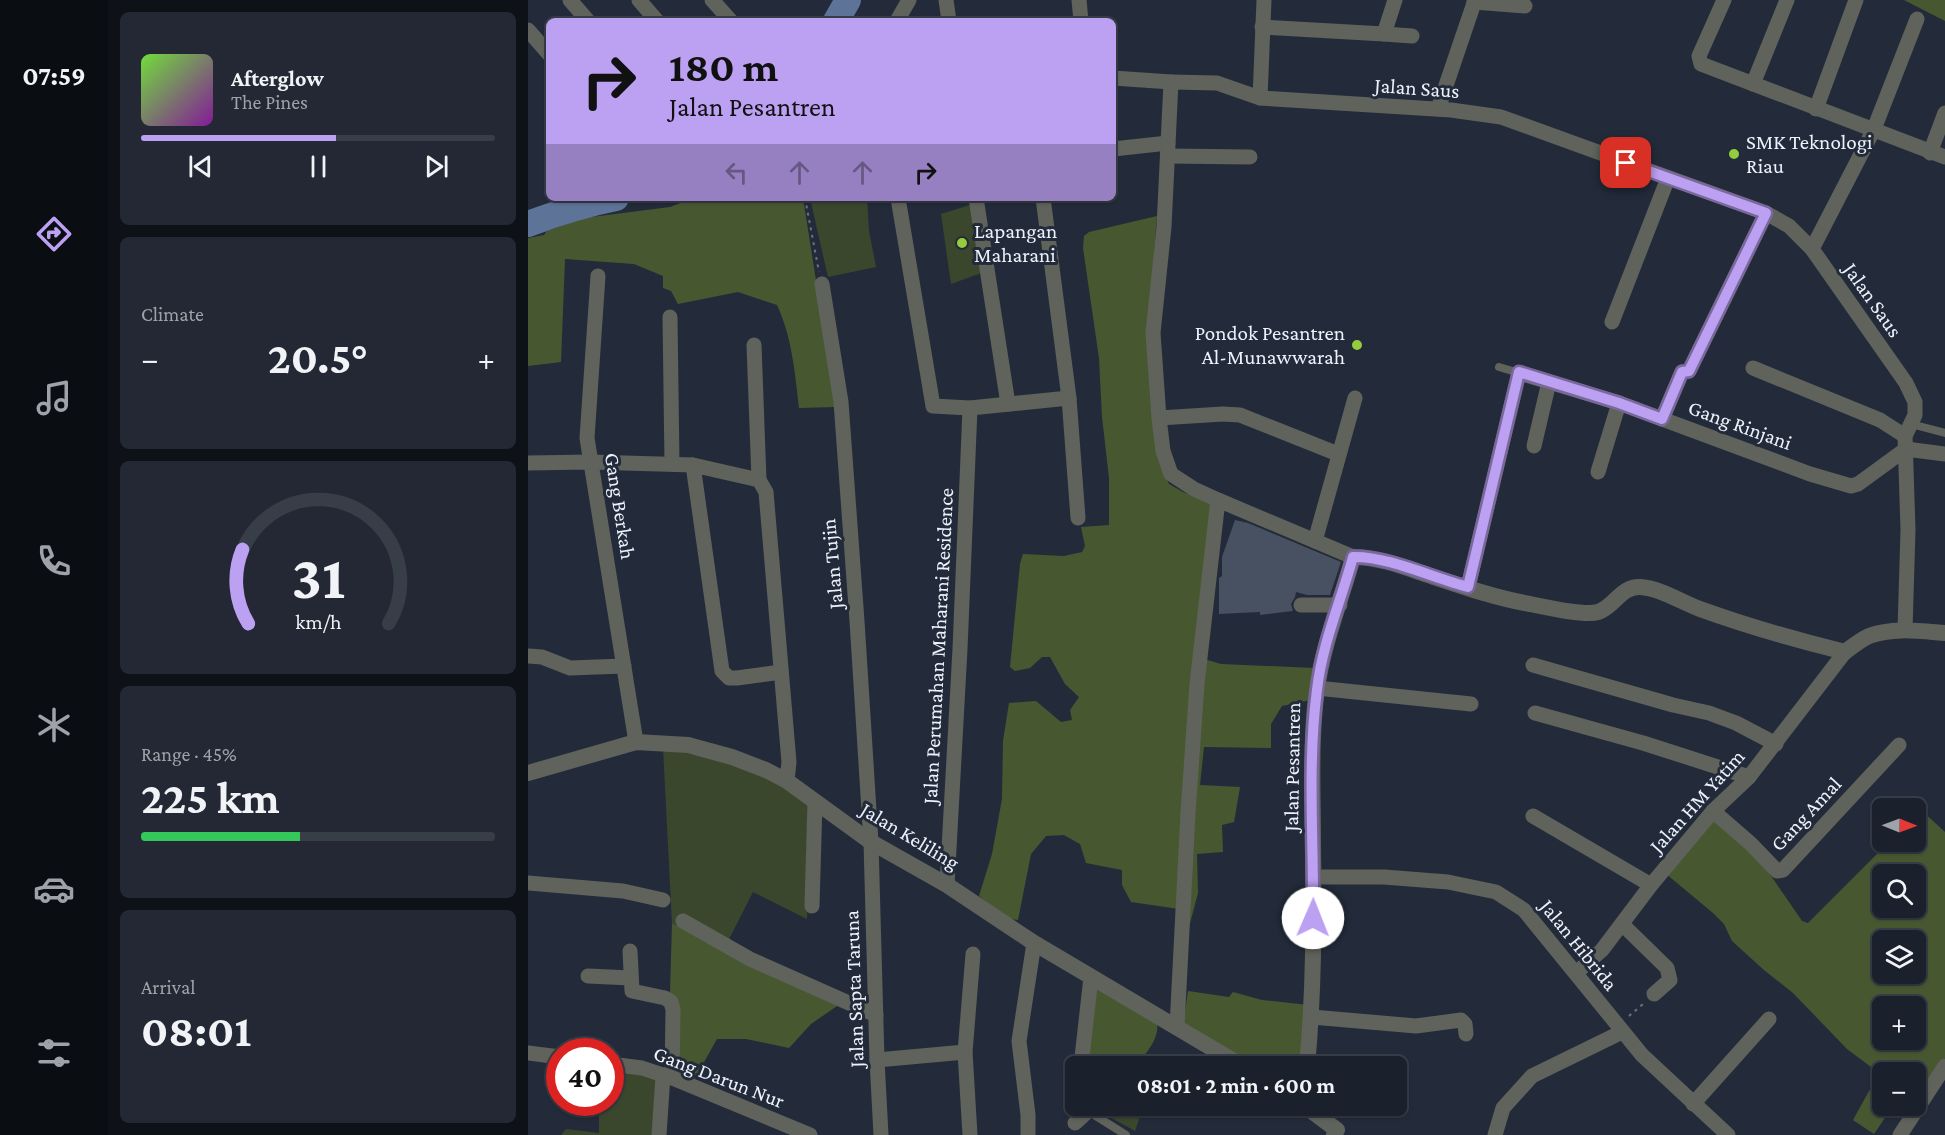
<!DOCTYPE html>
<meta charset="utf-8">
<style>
body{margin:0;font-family:"Crimson Pro",serif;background:#232834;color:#f1f3f6;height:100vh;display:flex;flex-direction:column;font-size:22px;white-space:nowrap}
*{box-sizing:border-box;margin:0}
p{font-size:20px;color:#9fa3a9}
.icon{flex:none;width:33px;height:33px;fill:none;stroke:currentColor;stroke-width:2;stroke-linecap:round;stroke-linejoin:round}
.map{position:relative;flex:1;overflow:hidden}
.drawer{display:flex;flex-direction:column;gap:12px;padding:12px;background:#0e1218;width:420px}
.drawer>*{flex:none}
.top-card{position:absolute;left:18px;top:18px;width:570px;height:183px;border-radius:9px;box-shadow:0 2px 4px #0004,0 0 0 2px #383e48;background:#bca0f2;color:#111;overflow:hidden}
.needle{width:39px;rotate:91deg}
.fabs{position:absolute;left:1344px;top:798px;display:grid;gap:12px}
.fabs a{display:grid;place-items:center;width:54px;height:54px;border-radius:9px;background:#1a202c;box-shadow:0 2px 4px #0004,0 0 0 2px #383e48;font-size:30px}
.speed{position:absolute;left:18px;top:1038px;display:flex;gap:12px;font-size:30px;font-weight:700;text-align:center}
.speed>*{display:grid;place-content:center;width:78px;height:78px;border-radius:50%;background:#1a202c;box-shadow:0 2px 4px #0004,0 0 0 2px #383e48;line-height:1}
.speed .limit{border:9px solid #d22;background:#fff;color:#111}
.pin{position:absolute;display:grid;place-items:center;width:51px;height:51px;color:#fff;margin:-26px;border-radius:12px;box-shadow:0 3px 9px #0006}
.me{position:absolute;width:66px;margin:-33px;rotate:1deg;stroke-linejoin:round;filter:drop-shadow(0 0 4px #0008)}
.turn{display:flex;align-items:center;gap:21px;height:126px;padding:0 24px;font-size:27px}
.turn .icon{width:78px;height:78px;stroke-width:2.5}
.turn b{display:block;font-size:42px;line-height:51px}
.lanes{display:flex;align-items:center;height:57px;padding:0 24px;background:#0003;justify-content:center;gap:30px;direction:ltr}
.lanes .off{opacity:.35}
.big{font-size:45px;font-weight:700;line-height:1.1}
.drawer .widget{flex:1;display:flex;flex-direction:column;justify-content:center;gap:9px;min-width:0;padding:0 21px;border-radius:9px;background:#232834}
.drawer .dial{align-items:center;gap:0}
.dial svg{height:156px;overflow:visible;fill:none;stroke:#383e48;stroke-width:7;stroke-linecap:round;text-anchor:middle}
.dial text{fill:#f1f3f6;stroke:none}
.song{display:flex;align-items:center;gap:18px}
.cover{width:72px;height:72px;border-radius:9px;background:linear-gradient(135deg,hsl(100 70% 55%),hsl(290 70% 35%))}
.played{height:6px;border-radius:3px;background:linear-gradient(90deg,#bca0f2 55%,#383e48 55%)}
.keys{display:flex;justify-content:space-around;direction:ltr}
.heat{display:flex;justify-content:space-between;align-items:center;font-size:33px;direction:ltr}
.charge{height:9px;border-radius:4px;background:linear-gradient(90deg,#34c759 45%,#383e48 0)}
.trip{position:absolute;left:537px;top:1056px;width:342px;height:60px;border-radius:9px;background:#1a202c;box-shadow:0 2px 4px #0004,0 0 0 2px #383e48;font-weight:700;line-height:60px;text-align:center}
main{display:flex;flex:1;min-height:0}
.dock{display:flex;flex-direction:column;width:108px;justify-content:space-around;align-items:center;background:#0a0d12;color:#9fa3a9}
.dock .icon{width:42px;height:42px}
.dock .on{color:#bca0f2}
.dock b{font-size:27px;color:#f1f3f6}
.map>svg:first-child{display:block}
</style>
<main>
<nav class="dock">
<b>07:59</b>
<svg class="icon on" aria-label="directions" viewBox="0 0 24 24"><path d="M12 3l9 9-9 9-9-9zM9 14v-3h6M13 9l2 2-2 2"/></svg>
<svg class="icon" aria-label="music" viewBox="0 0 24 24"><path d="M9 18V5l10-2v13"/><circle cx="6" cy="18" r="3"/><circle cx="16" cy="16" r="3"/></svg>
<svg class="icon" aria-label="phone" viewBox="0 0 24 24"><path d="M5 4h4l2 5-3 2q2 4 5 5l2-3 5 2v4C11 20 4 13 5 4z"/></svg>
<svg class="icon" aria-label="climate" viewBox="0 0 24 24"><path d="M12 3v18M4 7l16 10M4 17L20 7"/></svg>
<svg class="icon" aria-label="car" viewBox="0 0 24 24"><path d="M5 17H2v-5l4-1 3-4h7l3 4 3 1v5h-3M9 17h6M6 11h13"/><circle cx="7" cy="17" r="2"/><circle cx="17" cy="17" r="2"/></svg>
<svg class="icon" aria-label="filters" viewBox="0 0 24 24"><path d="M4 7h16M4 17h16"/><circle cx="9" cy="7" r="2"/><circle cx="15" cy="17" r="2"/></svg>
</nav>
<section class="drawer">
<div class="widget">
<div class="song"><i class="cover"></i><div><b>Afterglow</b><p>The Pines</p></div></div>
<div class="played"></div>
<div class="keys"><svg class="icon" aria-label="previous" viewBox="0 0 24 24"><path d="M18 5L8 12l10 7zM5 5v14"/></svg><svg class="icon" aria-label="pause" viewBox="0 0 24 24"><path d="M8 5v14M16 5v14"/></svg><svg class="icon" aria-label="next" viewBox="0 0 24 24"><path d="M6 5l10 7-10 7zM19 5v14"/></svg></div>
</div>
<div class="widget"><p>Climate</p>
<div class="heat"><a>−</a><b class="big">20.5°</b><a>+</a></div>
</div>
<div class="widget dial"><svg viewBox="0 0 100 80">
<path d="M14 69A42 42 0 1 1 86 69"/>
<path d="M14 69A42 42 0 0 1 11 31" stroke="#bca0f2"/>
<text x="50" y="56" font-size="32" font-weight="700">31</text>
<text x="50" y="72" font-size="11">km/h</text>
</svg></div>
<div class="widget"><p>Range · 45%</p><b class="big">225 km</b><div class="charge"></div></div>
<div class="widget"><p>Arrival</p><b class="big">08:01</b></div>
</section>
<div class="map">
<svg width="1417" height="1135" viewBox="0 0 1417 1135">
<rect width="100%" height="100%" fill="#232b3a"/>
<!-- green -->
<g fill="#3b472d">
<polygon points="282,198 339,198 341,231 348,267 300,277"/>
<polygon points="445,204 456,272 423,284 413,214"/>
<polygon points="135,748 222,767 283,803 279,919 225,892 196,949 144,923"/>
<polygon points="83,1070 127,1076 126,1135 33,1135 38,1129 71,1133 71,1103 82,1102"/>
<polygon points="566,1106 613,1106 615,1108 607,1131 580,1116 572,1107"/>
</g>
<!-- forest -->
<g fill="#475831" fill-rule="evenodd">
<polygon points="1376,0 1417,0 1417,21"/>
<path d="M165 198H275L308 407 271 408C267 373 264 337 249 305L210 292 150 304 143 291 135 288V276L106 264 37 259 33 362 0 366V238L16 235 19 231 56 218 142 207Z"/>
<polygon points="629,216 620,330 628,446 633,467 641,484 655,492 687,504 669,657 693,664 787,668 783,700 754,706 743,724 743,748 676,747 672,785 712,787 706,822 694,825 695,852 669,854 670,893 660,931 651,909 603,902 594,885 594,870 558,863 552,844 536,835 518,836 503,854 490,920 476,918 451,896 464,854 474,799 475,741 481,703 508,701 533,722 544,720 542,710 551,697 537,684 522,657 514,657 502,668 487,671 482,667 492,564 495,554 536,556 554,552 557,546 553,527 581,525 581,478 574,417 571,358 555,248 556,236 561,232"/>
<path d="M1392 809 1417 832V1058L1388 1100V1072H1354V1106H1365L1346 1134 1325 1120 1351 1073 1319 1049 1265 993 1236 970 1204 941 1196 924 1185 913 1137 873 1184 816 1228 854 1274 921 1280 923 1361 842H1388V814ZM1354 874H1388V908H1354ZM1354 940H1388V974H1354ZM1354 1006H1388V1040H1354Z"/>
<polygon points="144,923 233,968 312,1004 283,1024 261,1048 218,1039 189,1039 166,1080 149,1075 142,994"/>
<path d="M566 982 629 1021C632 1039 618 1052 609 1066L559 1065Z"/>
<polygon points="660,991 701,997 705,992 734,1000 781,1005 777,1066 717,1066 655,1026"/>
</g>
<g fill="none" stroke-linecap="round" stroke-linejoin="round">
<!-- river -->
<g stroke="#5e7398" stroke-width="26">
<polyline points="308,21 320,0"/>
<path d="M0 224C29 213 58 204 88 198"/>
</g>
</g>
<!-- building -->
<polygon fill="#475161" points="707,520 720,523 813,562 802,595 779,595 768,592 767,597 763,604 765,611 732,615 732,612 691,614 691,578 694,576 694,557"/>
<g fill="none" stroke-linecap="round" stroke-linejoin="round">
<!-- path -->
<g stroke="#6b727f" stroke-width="2" stroke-dasharray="3 4.5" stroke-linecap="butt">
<polyline points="277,198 291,272"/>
<polyline points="1101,1016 1115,1004"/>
</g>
<!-- service -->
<g stroke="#5f635b" stroke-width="8">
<polyline points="971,367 991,373"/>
<polyline points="1383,424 1417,433"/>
<polyline points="560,1111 598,1135"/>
</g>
<!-- minor -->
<g stroke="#5f635b" stroke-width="15">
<polyline points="42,0 60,21"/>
<polyline points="111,0 129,21"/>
<polyline points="184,0 203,21"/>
<polyline points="418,0 421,21"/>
<polyline points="551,0 553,21"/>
<polyline points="1196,0 1171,56 1173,64 1417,157"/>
<polyline points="946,2 997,6"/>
<polyline points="369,21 381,0"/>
<polyline points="734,27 856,34 867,0"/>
<polyline points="0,30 21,54"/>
<polyline points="856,34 884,36"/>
<polyline points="585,78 643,82"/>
<polyline points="1225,84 1259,0"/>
<polyline points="732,98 736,0"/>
<polyline points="910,109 947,0"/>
<polyline points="1288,109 1328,0"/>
<polyline points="585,149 640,143"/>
<polyline points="1402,153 1417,113"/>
<polyline points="640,156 722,157"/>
<polyline points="370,198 405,406 442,408 541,398"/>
<polyline points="448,198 480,404"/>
<polyline points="515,198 541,398 550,518"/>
<polyline points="1284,249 1346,129 1389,19"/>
<polyline points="70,276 59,438 108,742"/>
<polyline points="294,284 313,402 329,621 343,842 349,1060 353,1135"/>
<polyline points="142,317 144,464"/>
<polyline points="1084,322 1140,178"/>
<polyline points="226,345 231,480"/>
<polyline points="1225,368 1352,420 1377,436"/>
<polyline points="631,418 695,414 712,415 810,454"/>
<polyline points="1134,419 1154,372 1161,371 1238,213"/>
<polyline points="1006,446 1021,382"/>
<polyline points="0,463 62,462 165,465 231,480 238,492 261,762 259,781"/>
<polyline points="165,465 194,671 201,678 209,678 253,672"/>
<polyline points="1070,472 1091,403"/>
<polyline points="787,541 827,398"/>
<polyline points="825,557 690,500 666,489 643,474 635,451 631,418 625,333 636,227 643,82 689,83 732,98 923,110 973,117 1238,213 1261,226 1284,249 1378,383 1387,402 1387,415 1377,436 1380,530 1377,630"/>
<polyline points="940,587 991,373 1091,403 1282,474 1323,486 1330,484 1378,449 1417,454"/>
<polyline points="773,605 812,605"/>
<polyline points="0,656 14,657 42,668 96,666"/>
<polyline points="1005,665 1145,705 1181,713 1208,723 1248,744"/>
<polyline points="789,688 943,704"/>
<polyline points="1007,713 1115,743 1221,777"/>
<polyline points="1185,811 1223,844 1249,871 1255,870 1371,745"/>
<polyline points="1005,816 1123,885"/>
<polyline points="786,877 856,877 920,882 968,892 996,910 1114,1055 1200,1135"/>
<polyline points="0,883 95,891 135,900"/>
<polyline points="419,885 432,649 442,408"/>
<polyline points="284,906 287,802"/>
<polyline points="155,921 222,959 348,1015"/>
<polyline points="1094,924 1139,968 1142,980 1126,994"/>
<polyline points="102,951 104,991 137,998 143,1002 145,1010 144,1078"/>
<polyline points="1048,973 1074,950 1123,885 1185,811 1221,777 1317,652"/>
<polyline points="60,976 103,978"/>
<polyline points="784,1017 888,1026 933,1020 937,1024 938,1034"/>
<polyline points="649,1027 660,813 669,684 690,500"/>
<polyline points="0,1053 32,1057"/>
<polyline points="349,1060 437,1052"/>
<polyline points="82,1064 114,1068 147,1079 282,1135"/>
<polyline points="553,1066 563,977"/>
<polyline points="1165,1104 1241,1019"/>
<polyline points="547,1123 560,1111"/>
<polyline points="131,1135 135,1075"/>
<polyline points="442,1135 437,1052 445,954"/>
<polyline points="500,1135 500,1115 491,1041 506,943"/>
<polyline points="967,1135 975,1108 1004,1076 1094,1032"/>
<polyline points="1372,1135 1417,1066"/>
</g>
<!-- tertiary -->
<g stroke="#5f635b" stroke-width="16">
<polyline points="0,773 108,742 160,745 204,757 238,770 259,781 343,842 419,885 506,943 714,1066"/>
<path d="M779 1066C786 992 786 918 785 843 785 792 782 740 789 689 795 644 813 601 825 557 851 557 876 567 900 575 933 586 968 598 1002 604 1017 607 1056 616 1070 612 1086 607 1093 586 1112 587 1132 588 1153 602 1172 609 1219 626 1268 640 1317 652 1324 647 1332 640 1341 636 1365 627 1392 631 1417 633"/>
<polyline points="777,1106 809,1130 806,1135"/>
</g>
</g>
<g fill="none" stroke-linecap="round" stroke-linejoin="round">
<defs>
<path id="route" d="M785 918C786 843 779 765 789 690 794 644 813 601 825 557 860 556 905 578 940 587L991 372 1091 403 1134 419 1154 372 1161 371 1238 213 1098 163"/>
</defs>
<!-- route casing -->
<use href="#route" stroke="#7a689d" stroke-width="15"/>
<!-- route -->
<use href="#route" stroke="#bca0f2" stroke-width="10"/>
</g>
<!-- markers -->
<g fill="#95cc3b" stroke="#232b3a" stroke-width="2">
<circle cx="1206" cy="154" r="6"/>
<circle cx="434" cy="243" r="6"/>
<circle cx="829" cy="345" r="6"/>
</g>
<g text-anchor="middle" stroke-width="6" stroke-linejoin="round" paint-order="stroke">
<!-- street labels -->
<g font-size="21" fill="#ecf2fb" stroke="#232b3a">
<text transform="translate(889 88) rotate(4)" y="7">Jalan Saus</text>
<text transform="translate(1345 300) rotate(55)" y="7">Jalan Saus</text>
<text transform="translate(1212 425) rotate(20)" y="7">Gang Rinjani</text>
<text transform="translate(92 506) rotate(81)" y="7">Gang Berkah</text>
<text transform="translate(304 564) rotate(-95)" y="7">Jalan Tujin</text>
<text transform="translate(410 646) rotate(-87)" y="7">Jalan Perumahan Maharani Residence</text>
<text transform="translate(764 767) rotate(-89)" y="7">Jalan Pesantren</text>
<text transform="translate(1169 801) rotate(-48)" y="7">Jalan HM Yatim</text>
<text transform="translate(1278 814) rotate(-47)" y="7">Gang Amal</text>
<text transform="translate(382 836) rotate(31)" y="7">Jalan Keliling</text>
<text transform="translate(1051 945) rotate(51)" y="7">Jalan Hibrida</text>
<text transform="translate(326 989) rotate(-92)" y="7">Jalan Sapta Taruna</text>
<text transform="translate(191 1077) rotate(21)" y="7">Gang Darun Nur</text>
</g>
<!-- poi labels -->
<g font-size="21" fill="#ecf2fb" stroke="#232b3a" text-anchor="start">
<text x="1218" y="149">SMK Teknologi<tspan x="1218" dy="24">Riau</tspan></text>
<text x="446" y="238">Lapangan<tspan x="446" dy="24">Maharani</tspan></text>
<text x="817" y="340" text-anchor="end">Pondok Pesantren<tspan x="817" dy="24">Al-Munawwarah</tspan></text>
</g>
</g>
</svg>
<div class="fabs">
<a><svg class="needle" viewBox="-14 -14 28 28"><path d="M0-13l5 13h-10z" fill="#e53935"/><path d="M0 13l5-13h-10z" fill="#9fa3a9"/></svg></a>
<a><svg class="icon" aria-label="search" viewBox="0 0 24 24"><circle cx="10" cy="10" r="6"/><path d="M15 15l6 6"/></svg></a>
<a><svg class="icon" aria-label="layers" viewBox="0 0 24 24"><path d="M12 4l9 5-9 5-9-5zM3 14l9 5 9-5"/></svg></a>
<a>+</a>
<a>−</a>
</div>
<div class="speed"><div class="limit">40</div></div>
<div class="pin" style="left:1098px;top:163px;background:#d93025"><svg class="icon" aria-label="arrive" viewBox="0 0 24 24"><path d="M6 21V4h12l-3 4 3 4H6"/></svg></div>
<svg class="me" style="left:785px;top:918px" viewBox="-20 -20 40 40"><circle r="19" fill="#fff"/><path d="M0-13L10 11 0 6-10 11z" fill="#bca0f2"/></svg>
<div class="trip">08:01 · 2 min · 600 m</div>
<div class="top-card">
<div class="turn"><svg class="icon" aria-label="right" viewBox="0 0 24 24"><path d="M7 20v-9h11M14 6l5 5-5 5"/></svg><div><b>180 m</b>Jalan Pesantren</div></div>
<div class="lanes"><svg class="icon off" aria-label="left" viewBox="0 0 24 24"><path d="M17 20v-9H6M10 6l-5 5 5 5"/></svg><svg class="icon off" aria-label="ahead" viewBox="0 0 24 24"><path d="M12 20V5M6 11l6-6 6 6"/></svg><svg class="icon off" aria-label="ahead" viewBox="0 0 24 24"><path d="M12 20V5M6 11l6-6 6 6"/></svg><svg class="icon" aria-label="right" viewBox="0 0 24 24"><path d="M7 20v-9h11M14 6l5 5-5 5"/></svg></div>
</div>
</div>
</main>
